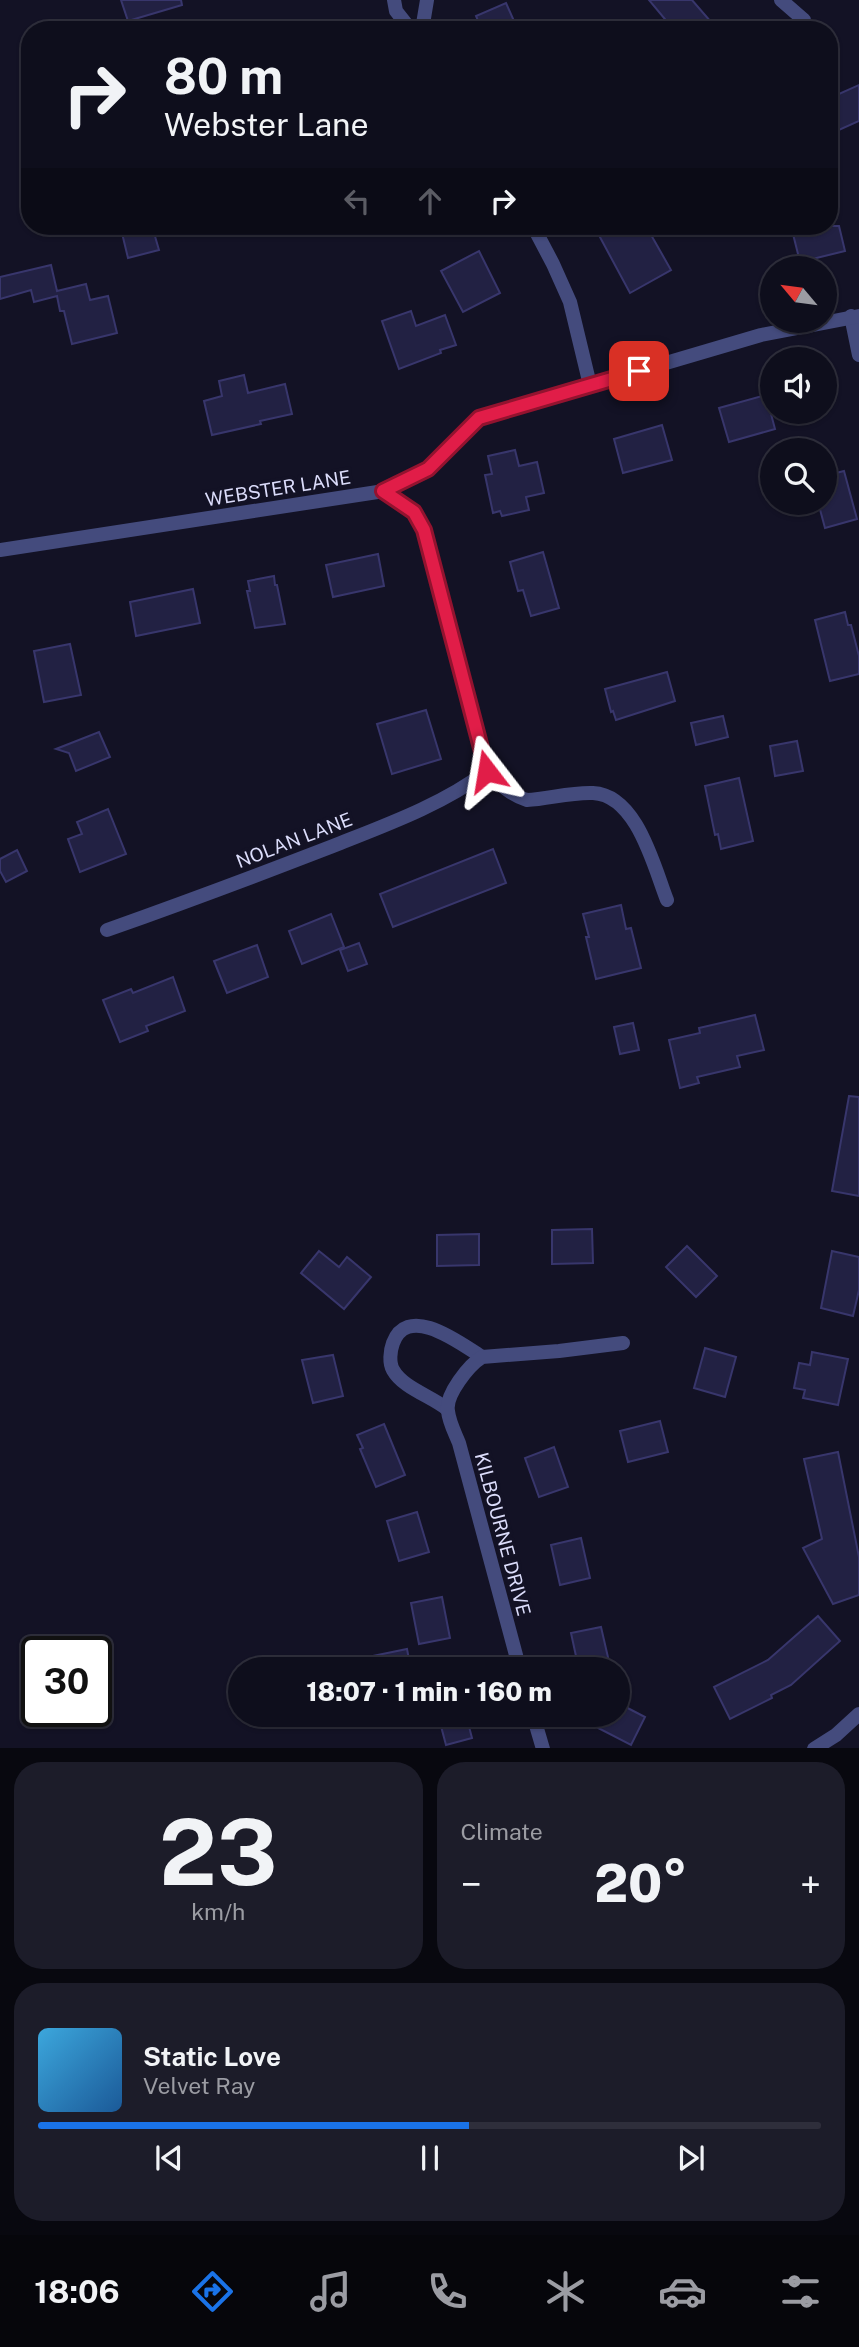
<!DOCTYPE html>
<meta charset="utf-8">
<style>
body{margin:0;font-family:"Public Sans",sans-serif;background:#1c1c29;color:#f1f3f6;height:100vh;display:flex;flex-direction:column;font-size:26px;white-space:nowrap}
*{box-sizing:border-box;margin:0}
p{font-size:23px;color:#9b9ca3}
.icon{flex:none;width:38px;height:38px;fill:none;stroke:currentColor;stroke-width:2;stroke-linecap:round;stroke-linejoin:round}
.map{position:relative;height:1748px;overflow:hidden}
.sheet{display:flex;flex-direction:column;gap:14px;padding:14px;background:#08080f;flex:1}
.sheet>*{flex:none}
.banner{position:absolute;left:21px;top:21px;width:817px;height:214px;border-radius:28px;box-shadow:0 2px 5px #0004,0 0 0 2px #2e2e3b;background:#0e0e1c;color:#f1f3f6;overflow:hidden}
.needle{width:46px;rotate:299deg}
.controls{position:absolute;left:760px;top:256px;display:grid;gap:14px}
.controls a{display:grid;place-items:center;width:77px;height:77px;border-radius:50%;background:#0e0e1c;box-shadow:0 2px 5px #0004,0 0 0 2px #2e2e3b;font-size:35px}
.speed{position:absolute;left:21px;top:1636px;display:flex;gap:14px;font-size:35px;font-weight:700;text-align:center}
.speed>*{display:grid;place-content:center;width:91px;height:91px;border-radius:50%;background:#0e0e1c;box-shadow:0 2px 5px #0004,0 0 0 2px #2e2e3b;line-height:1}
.speed .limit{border:4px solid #111;border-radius:10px;background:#fff;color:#111}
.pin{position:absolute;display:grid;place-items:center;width:60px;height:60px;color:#fff;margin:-30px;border-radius:14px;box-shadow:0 4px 10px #0006}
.me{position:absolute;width:77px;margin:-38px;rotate:346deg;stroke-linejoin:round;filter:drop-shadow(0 0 5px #0008)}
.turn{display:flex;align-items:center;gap:24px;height:147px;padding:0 28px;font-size:32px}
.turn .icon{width:91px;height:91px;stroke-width:2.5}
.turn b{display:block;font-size:49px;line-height:60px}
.lanes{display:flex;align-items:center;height:66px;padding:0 28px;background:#0003;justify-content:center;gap:35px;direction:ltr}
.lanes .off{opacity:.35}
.big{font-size:52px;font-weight:800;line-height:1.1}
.sheet .tile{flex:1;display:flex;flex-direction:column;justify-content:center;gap:10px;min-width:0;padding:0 24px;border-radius:28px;background:#1c1c29}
.sheet .dial{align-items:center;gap:0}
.dial b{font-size:91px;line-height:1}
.song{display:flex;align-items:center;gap:21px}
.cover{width:84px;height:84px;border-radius:10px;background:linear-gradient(135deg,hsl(200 70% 55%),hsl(210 70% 35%))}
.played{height:7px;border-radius:4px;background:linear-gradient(90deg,#1a73e8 55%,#2e2e3b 55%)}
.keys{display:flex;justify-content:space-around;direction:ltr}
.heat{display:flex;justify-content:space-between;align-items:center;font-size:38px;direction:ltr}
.sheet .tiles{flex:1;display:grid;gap:14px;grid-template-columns:1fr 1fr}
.tile:last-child{grid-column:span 2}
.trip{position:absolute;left:228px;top:1657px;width:402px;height:70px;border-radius:35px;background:#0e0e1c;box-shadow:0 2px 5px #0004,0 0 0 2px #2e2e3b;font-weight:800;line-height:70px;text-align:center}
.menu{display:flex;height:112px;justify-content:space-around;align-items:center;background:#06060b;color:#9b9ca3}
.menu .icon{width:49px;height:49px}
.menu .current{color:#1a73e8}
.menu b{font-size:32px;color:#f1f3f6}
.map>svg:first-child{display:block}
</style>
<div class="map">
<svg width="859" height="1749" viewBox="0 0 859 1749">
<rect width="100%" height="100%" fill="#131225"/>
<!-- building -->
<g fill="#222143" stroke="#38366c" stroke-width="2">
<polygon points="121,0 181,0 182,5 128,21"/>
<polygon points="649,0 692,0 718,30 674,30"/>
<polygon points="506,3 518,30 482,30 476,16"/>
<polygon points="859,85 859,121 830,134 830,98"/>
<polygon points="133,226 152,226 159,250 128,258 121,229"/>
<polygon points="594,226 646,226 671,270 630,293"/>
<polygon points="791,226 839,226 845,251 800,262"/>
<polygon points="479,251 500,293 463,312 441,271"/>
<polygon points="51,265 57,291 86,284 90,300 108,296 117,333 72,344 64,311 60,311 57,296 34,302 31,290 0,299 0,277"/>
<polygon points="411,311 416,326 445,315 456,345 440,350 441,353 399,369 382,321"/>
<polygon points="244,375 248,393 285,384 292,414 260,421 261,424 212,435 204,401 222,396 219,381"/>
<polygon points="766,395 775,429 729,442 719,408"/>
<polygon points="662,425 672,460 623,473 614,439"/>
<polygon points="515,450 519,466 537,462 544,493 526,497 529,510 502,516 500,511 493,513 485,475 492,474 488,456"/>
<polygon points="844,471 857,519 825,528 818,502 824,502 824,476"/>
<polygon points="543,552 559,608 531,616 523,590 518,591 510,562"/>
<polygon points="378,554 384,586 333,597 326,565"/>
<polygon points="274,576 275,585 277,585 285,624 255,628 247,591 250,591 248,581"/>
<polygon points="193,589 200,623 136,636 130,602"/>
<polygon points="845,612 848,625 851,625 859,656 859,674 830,681 815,620"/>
<polygon points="70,644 81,695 44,702 34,651"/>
<polygon points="667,672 675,701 616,720 613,711 611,712 605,689"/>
<polygon points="426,710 441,759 392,774 377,724"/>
<polygon points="723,716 728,737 696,745 691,723"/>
<polygon points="99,732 110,757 76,771 69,753 56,749"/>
<polygon points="797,741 803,771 775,776 770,746"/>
<polygon points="739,778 753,841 721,849 718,834 715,835 705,786"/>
<polygon points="108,809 126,854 80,872 68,839 82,834 77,822"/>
<polygon points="493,849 506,883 393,927 380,894"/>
<polygon points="17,850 27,871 6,882 0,871 0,859"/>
<polygon points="621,905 626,929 631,928 641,968 596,979 586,937 589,937 583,914"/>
<polygon points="331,914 344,947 302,964 289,931"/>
<polygon points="359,943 367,964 348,971 340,950"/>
<polygon points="257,945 268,977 227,993 214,961"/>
<polygon points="173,977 185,1011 146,1026 148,1031 120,1042 103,1000 131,989 133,993"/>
<polygon points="755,1015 764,1050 737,1056 740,1067 697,1077 699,1083 680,1088 669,1040 700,1033 699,1028"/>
<polygon points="633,1023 639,1050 620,1054 614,1027"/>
<polygon points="849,1096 859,1097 859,1196 832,1191"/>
<polygon points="592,1229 593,1263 552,1264 552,1230"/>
<polygon points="479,1234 479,1265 437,1266 437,1235"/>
<polygon points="687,1246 717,1276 696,1297 666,1267"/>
<polygon points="319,1251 339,1267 347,1257 371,1277 344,1309 301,1273"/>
<polygon points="832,1251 859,1257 859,1290 853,1316 821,1308"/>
<polygon points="705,1348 736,1357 725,1397 694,1388"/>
<polygon points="812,1352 848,1359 838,1405 803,1398 805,1390 794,1388 799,1363 810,1365"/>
<polygon points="333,1355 343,1396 313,1403 302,1360"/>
<polygon points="660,1421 668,1452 628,1462 620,1431"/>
<polygon points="384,1424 405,1475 376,1487 360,1449 363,1448 357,1435"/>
<polygon points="554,1447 568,1487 539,1497 525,1458"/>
<polygon points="838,1452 859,1557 859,1595 833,1604 803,1548 822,1539 804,1459"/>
<polygon points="417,1512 429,1552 399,1561 387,1521"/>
<polygon points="581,1538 590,1578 560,1585 551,1545"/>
<polygon points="442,1597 450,1638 419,1644 411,1603"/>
<polygon points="818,1616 840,1641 791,1685 771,1695 772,1698 730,1719 714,1687 768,1660"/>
<polygon points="601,1627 610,1666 594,1670 579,1670 571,1633"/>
<polygon points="407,1649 411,1670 354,1670 353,1660"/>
<polygon points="618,1703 645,1717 631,1745 573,1715 618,1715"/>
<polygon points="438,1715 466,1715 472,1738 446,1745"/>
</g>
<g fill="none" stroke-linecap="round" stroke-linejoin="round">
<!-- street -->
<g stroke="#444b7d" stroke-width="14">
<polyline points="394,0 396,11 411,30"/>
<polyline points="781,0 804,20"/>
<polyline points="422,30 427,0"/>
<polyline points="533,226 553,264 570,302 590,385"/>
<polyline points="851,316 859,355"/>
<path d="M384 491 414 512 423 530 487 771C499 783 510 795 527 800 548 799 571 792 593 793 637 795 654 867 667 900"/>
<polyline points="0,550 384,491 428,469 479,418 761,335 859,316"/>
<path d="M107 930C183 903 258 875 333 846 386 825 442 805 487 771"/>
<path d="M447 1409C431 1396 403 1388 393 1370 389 1363 390 1351 393 1343 408 1303 460 1343 482 1357"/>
<path d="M520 1670 459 1443C455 1433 449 1422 448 1411 445 1395 469 1365 482 1357L559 1351 623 1343"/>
<polyline points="533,1715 543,1749"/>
<polyline points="814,1749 836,1735 859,1714"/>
</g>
</g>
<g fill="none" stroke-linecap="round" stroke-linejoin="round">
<defs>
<polyline id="route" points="487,771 424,530 414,512 383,491 428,469 479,418 639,371"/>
</defs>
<!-- route casing -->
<use href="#route" stroke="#92132f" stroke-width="18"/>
<!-- route -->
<use href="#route" stroke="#e11d48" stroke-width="12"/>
</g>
<g text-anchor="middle" stroke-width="7" stroke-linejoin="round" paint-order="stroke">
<!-- street labels -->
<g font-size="19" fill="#dbdcfa" stroke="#131225">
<text transform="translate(278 488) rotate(-9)" y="7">WEBSTER LANE</text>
<text transform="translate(294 840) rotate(-21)" y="7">NOLAN LANE</text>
<text transform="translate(503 1534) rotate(75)" y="7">KILBOURNE DRIVE</text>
</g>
</g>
</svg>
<div class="controls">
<a><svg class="needle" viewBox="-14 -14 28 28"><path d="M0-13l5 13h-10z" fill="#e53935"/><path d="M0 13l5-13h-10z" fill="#9b9ca3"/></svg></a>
<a><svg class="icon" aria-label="sound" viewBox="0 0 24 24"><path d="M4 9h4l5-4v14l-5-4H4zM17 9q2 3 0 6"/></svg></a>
<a><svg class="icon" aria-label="search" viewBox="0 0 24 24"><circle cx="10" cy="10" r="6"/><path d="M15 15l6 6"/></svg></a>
</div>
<div class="speed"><div class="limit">30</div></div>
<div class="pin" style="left:639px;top:371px;background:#d93025"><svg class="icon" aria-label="arrive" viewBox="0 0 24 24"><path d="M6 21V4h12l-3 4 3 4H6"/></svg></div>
<svg class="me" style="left:487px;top:771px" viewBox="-20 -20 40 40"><path d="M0-17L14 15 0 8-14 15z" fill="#e11d48" stroke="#fff" stroke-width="4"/></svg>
<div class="trip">18:07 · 1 min · 160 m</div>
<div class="banner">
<div class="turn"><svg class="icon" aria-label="right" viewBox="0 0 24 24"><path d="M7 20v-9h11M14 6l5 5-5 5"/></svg><div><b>80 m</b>Webster Lane</div></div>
<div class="lanes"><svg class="icon off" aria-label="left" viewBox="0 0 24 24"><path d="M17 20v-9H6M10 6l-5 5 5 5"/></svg><svg class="icon off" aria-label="ahead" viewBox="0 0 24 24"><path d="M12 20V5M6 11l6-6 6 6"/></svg><svg class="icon" aria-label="right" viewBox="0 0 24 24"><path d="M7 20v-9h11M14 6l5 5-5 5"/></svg></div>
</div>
</div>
<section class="sheet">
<div class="tiles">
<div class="tile dial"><b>23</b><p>km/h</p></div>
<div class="tile"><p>Climate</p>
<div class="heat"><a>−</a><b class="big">20°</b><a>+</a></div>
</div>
<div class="tile">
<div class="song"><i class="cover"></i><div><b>Static Love</b><p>Velvet Ray</p></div></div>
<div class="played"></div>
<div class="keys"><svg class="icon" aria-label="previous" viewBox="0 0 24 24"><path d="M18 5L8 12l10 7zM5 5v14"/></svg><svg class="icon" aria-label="pause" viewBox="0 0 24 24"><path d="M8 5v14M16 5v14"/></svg><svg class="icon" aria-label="next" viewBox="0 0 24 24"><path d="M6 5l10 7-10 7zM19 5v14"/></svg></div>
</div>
</div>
</section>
<nav class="menu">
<b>18:06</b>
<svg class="icon current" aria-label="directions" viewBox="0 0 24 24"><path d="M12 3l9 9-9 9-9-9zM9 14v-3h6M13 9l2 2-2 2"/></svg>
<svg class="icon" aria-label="music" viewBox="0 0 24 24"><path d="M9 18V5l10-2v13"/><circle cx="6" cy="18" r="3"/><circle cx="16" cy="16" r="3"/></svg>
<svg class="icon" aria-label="phone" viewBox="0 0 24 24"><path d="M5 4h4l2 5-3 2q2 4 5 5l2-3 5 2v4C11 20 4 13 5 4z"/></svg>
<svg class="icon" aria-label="climate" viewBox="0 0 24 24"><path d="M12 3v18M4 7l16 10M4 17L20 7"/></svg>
<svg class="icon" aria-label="car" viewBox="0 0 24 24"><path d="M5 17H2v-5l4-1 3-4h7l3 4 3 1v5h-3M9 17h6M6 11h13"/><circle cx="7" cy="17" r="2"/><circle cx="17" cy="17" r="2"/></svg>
<svg class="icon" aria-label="filters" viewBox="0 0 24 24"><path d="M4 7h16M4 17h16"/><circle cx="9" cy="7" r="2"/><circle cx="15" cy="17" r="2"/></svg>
</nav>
